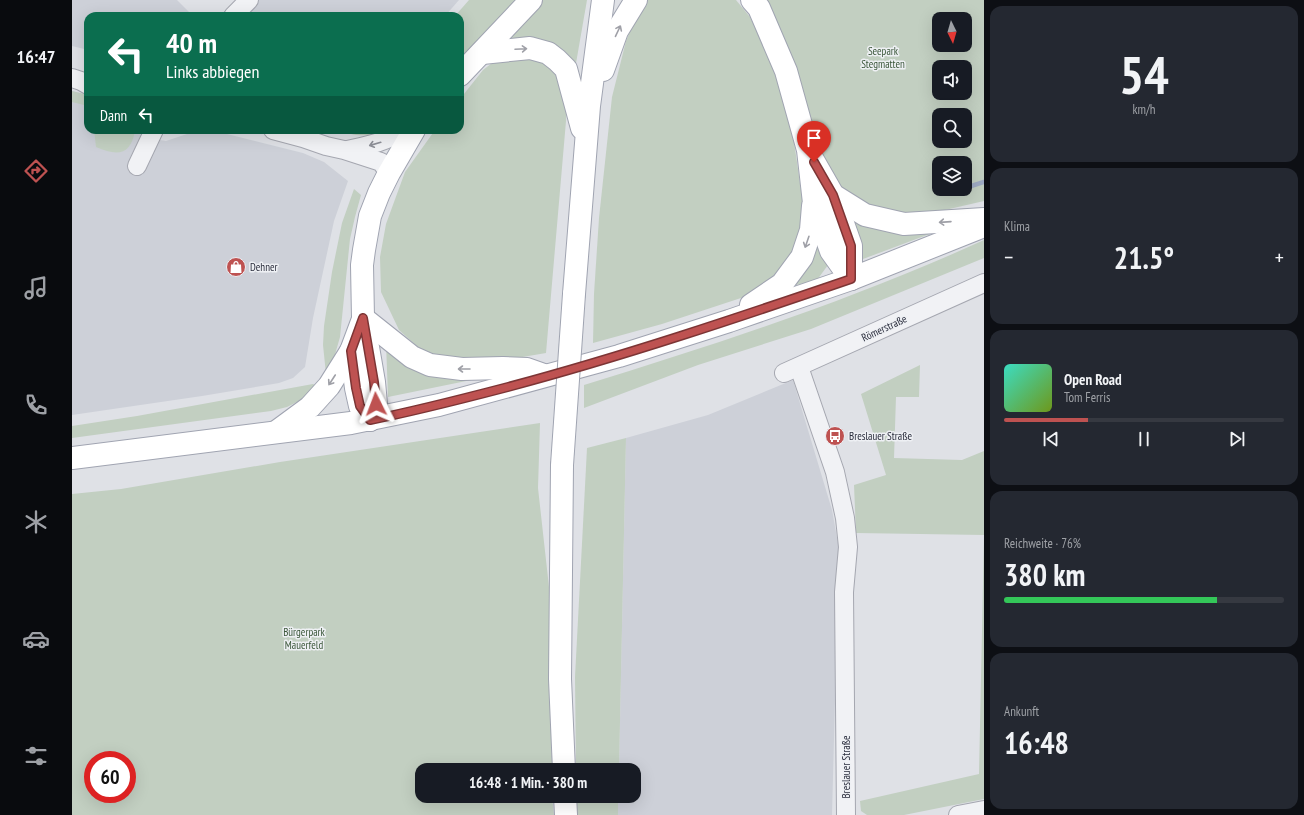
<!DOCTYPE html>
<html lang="de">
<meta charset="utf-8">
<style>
body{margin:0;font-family:"PT Sans Narrow",sans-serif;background:#242831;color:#f1f3f6;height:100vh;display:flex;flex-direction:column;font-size:15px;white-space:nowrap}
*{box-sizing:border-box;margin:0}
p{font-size:13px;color:#9ea1a6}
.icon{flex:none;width:22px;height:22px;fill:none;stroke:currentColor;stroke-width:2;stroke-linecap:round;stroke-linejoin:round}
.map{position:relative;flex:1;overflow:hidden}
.side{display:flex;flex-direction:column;gap:6px;padding:6px;background:#0d0f14;width:320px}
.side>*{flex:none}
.hud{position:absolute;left:12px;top:12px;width:380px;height:122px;border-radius:12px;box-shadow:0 4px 16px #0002;background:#0b6e4f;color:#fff;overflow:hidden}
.needle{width:26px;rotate:175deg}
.controls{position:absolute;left:860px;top:12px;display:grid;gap:8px}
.controls a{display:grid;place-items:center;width:40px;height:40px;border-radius:8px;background:#171b24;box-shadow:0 4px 16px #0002;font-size:20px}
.speed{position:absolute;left:12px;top:751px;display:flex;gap:8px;font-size:20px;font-weight:700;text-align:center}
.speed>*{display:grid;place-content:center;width:52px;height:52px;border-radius:50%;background:#171b24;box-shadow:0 4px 16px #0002;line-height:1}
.speed .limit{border:6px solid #d22;background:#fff;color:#111}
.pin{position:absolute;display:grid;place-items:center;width:34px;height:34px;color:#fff;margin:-41px -17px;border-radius:50% 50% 50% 0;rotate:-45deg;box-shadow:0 0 4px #0007}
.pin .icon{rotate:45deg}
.me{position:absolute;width:44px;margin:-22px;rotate:357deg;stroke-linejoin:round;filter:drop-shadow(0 0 3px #0008)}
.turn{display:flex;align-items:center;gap:14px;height:84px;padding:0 16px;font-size:18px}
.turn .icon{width:52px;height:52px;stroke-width:2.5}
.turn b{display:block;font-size:28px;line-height:34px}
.then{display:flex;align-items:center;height:38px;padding:0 16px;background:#0003;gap:8px;font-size:15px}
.big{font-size:30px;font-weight:600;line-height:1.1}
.side .card{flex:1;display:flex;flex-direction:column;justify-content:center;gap:6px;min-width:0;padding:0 14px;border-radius:12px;background:#242831}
.side .dial{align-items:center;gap:0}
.dial b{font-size:52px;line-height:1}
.song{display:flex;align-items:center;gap:12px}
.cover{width:48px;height:48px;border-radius:6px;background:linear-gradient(135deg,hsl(170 70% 55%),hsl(80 70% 35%))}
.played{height:4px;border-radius:2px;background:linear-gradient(90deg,#be5251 30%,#363941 30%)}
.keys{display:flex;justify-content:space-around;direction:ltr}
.heat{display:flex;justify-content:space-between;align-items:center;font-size:22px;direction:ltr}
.charge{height:6px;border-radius:3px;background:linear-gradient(90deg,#34c759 76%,#363941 0)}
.trip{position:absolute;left:343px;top:763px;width:226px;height:40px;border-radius:12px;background:#171b24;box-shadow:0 4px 16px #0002;font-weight:600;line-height:40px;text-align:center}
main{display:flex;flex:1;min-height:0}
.tab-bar{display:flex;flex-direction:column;width:72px;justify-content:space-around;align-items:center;background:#090b0e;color:#9ea1a6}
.tab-bar .icon{width:28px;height:28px}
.tab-bar .active{color:#be5251}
.tab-bar b{font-size:18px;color:#f1f3f6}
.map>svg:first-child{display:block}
</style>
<main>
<nav class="tab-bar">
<b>16:47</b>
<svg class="icon active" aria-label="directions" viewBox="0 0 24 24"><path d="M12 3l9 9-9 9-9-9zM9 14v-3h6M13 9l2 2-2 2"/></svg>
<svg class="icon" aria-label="music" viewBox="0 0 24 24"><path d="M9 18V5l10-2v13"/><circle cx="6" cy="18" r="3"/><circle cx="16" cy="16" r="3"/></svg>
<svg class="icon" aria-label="phone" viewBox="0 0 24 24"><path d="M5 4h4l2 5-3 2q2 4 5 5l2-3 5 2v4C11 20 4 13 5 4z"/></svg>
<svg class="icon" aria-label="climate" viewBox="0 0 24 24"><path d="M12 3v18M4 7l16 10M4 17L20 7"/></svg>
<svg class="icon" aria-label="car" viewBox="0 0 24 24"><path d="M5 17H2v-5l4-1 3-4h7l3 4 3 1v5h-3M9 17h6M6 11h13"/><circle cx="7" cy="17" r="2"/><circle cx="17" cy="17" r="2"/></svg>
<svg class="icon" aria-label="filters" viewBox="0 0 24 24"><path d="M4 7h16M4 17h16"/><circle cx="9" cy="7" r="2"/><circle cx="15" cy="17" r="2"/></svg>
</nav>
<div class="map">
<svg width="912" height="815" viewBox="0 0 912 815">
<rect width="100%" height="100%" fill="#dfe1e6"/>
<!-- built -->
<g fill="#cdd0d8">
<polygon points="0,0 105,0 121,16 16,16 16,50 0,46"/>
<polygon points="183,0 387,0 373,16 165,16"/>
<polygon points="0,91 16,95 16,130 64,130 69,135 76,138 94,141 121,132 143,131 231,153 252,162 276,181 262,221 241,318 233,367 221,378 207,383 130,396 0,415"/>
<polygon points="721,380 760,510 767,549 760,815 546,815 546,796 562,796 562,770 547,770 554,438 636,415"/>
</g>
<!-- green -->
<g fill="#c2cfc1" fill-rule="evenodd">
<polygon points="397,0 448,0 388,61 388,16 383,16"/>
<polygon points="469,0 515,0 503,69 432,40"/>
<polygon points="575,0 664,0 678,17 698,60 719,121 731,204 729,228 725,245 709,272 672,297 590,324 521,343 522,294 527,218 540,97 554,41 568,8"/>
<path d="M692 0H912V201L873 210 847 214 821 211 794 205 768 190 754 165 739 121ZM867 19H893V45H867ZM867 67H893V93H867ZM867 115H893V141H867ZM867 163H893V189H867Z"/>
<polygon points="440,57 468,60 481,69 491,82 495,100 494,121 474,353 415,363 362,355 347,348 327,330 309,292 308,257 314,224 333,172 363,130 388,130 388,99 411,70 424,60"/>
<polygon points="0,91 16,95 16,106 0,102"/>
<path d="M22 130H63C59 156 45 156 24 147Z"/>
<path d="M264 130H314C295 138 283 136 264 130Z"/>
<polygon points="282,189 289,195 283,217 278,239 268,337 262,358 254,374 251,345 252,326 260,272 270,223"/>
<polygon points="779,217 871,229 791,259"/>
<path d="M912 240V258L739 329 626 365 512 408V385C648 343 783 299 912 240Z"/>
<polygon points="744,242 756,265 745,280 724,285 723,282"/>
<polygon points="314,343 404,379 316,397"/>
<polygon points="848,365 847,397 824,397 822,458 890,460 912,451 912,799 832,815 795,815 789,811 788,801 907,774 912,535 784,533 782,485 814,475 789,394"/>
<polygon points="241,384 245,386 235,397 215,407 199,411 0,438 0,426 65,416"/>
<path d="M468 423 466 488 477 587 480 770H350V796H480L482 815H0V494L49 489 208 462ZM21 760H55V794H21Z"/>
<polygon points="554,438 547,770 504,770 503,677 515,448"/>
<polygon points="504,796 546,796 546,815 505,815"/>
</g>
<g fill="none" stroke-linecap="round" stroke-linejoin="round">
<!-- stream -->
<g stroke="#9eaac3" stroke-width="4.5">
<polyline points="893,188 912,182"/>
<polyline points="884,191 890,189"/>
</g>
<defs>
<g id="minor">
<polyline points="161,16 177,0"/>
<polyline points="0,78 9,81 16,85"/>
<polyline points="201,130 231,138 254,146 272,150 309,162 317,173"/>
<path d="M275 150C298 145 311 143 332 130"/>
<polyline points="65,166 82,130"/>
<polyline points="727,367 763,472 773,518 776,547 772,592 774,815"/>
<polyline points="712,373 912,283"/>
<polyline points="886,815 912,810"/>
</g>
<g id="major">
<polyline points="680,0 687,8 714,71 736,150 742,203 759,251 779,279"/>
<polyline points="410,53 458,48 476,53 485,60 494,69 510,128"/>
<polyline points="531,70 545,31 564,0"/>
<polyline points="388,75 459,0"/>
<polyline points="741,160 761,195 793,215 832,224 912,219"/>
<polyline points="761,195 779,246 779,279"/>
<polyline points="502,294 517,106 531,0"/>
<polyline points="679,305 710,284 730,257 739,230 741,206"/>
<polyline points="291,318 340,357 358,365 390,369 431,368 455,369 472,375"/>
<polyline points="279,351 284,388 288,406 298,420"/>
<polyline points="298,420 304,404 302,382 291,318 290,265 292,250 298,216 307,193 317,173 342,130"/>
<polyline points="204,432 238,407 257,386 279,351 291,319"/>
<polyline points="0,458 279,423 367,405 547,356 657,321 779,279 912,226"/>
<polyline points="490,465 488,679 492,770"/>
<polyline points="493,796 494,815"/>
</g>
</defs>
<!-- minor casing -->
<use href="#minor" stroke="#a5a7b0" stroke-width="20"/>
<!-- major casing -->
<use href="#major" stroke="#a0a4b1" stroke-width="24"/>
<!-- minor -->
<use href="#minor" stroke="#f1f2f5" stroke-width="18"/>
<!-- major -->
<use href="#major" stroke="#fff" stroke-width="22"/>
<defs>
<polyline id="major-bridge" points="490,465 502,294"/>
</defs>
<!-- major-bridge casing -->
<use href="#major-bridge" stroke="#a0a4b1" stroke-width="24" stroke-linecap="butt"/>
<!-- major-bridge -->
<use href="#major-bridge" stroke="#fff" stroke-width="22"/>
</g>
<!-- one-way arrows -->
<defs><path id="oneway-shaft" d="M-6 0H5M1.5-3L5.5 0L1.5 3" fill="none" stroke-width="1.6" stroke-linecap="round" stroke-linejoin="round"/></defs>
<g stroke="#9fa0a7">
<use href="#oneway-shaft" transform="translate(546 31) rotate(-65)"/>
<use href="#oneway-shaft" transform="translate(449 49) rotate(-3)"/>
<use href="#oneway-shaft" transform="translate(873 222) rotate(176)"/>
<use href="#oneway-shaft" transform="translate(735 242) rotate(109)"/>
<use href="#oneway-shaft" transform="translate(392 369) rotate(-180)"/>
<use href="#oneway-shaft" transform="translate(260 380) rotate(123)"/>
</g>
<use stroke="#8e9098" href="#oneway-shaft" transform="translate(303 144) rotate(164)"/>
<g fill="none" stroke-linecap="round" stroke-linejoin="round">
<defs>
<path id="route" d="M304 404 302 382 291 318 279 351 284 388 288 406 298 420C344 411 390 399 436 387 552 356 665 318 779 279V246L761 195 742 162"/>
</defs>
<!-- route casing -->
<use href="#route" stroke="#7c3535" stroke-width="10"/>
<!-- route -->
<use href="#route" stroke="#be5251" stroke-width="7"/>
</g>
<!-- icons -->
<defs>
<symbol id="shop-disc" viewBox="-11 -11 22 22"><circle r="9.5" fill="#be5251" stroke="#eef0f4"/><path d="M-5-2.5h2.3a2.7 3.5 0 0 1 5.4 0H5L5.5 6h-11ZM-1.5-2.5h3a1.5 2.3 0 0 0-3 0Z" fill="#fff"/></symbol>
<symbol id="bus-disc" viewBox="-11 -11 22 22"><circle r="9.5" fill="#be5251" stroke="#eef0f4"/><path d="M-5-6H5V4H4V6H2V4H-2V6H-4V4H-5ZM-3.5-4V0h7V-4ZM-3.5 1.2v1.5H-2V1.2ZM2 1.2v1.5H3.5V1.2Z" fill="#fff"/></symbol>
</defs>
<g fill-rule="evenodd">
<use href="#shop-disc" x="153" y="256" width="22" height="22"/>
<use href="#bus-disc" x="752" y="425" width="22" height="22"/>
</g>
<g text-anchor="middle" stroke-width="3" stroke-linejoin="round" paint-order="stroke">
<!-- park labels -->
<g font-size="11" fill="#3a5639" stroke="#eef0f4">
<text x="811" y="55">Seepark<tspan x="811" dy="13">Stegmatten</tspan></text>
<text x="232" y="636">Bürgerpark<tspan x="232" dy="13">Mauerfeld</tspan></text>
</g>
<!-- poi labels -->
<g font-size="11" fill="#2a2d3c" stroke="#eef0f4" text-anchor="start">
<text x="178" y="271">Dehner</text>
<text x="777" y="440">Breslauer Straße</text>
</g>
<!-- street labels -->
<g font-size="11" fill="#2a2d3c" stroke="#eef0f4">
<text transform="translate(812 328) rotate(-25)" y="4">Römerstraße</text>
<text transform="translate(774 767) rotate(-90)" y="4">Breslauer Straße</text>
</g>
</g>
</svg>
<div class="controls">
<a><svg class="needle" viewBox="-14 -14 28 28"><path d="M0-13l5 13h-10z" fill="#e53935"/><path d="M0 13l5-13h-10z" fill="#9ea1a6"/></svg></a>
<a><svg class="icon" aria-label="sound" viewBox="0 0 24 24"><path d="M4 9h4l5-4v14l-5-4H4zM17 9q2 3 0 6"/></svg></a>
<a><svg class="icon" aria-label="search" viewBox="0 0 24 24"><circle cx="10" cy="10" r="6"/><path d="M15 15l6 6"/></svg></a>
<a><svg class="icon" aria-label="layers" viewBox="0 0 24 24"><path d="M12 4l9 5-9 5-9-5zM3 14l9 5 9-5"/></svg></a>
</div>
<div class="speed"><div class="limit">60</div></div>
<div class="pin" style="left:742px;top:162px;background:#d93025"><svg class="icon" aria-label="arrive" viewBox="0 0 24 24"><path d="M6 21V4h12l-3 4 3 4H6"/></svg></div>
<svg class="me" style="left:304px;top:404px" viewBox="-20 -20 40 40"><path d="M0-17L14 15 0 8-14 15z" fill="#be5251" stroke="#fff" stroke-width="4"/></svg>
<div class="trip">16:48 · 1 Min. · 380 m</div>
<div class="hud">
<div class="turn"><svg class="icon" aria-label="left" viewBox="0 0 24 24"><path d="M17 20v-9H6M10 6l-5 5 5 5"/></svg><div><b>40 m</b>Links abbiegen</div></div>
<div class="then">Dann<svg class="icon" aria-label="left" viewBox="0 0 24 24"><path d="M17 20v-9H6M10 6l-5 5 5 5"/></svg></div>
</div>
</div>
<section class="side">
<div class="card dial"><b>54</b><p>km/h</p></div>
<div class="card"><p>Klima</p>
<div class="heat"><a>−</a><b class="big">21.5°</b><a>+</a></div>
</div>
<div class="card">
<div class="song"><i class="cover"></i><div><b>Open Road</b><p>Tom Ferris</p></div></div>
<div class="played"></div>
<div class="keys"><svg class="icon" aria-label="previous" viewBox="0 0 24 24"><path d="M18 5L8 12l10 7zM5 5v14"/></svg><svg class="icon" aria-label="pause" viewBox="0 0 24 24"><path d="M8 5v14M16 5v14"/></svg><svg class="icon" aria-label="next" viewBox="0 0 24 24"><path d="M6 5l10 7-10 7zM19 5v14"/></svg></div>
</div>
<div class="card"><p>Reichweite · 76%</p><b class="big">380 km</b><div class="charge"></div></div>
<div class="card"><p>Ankunft</p><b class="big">16:48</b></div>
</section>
</main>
